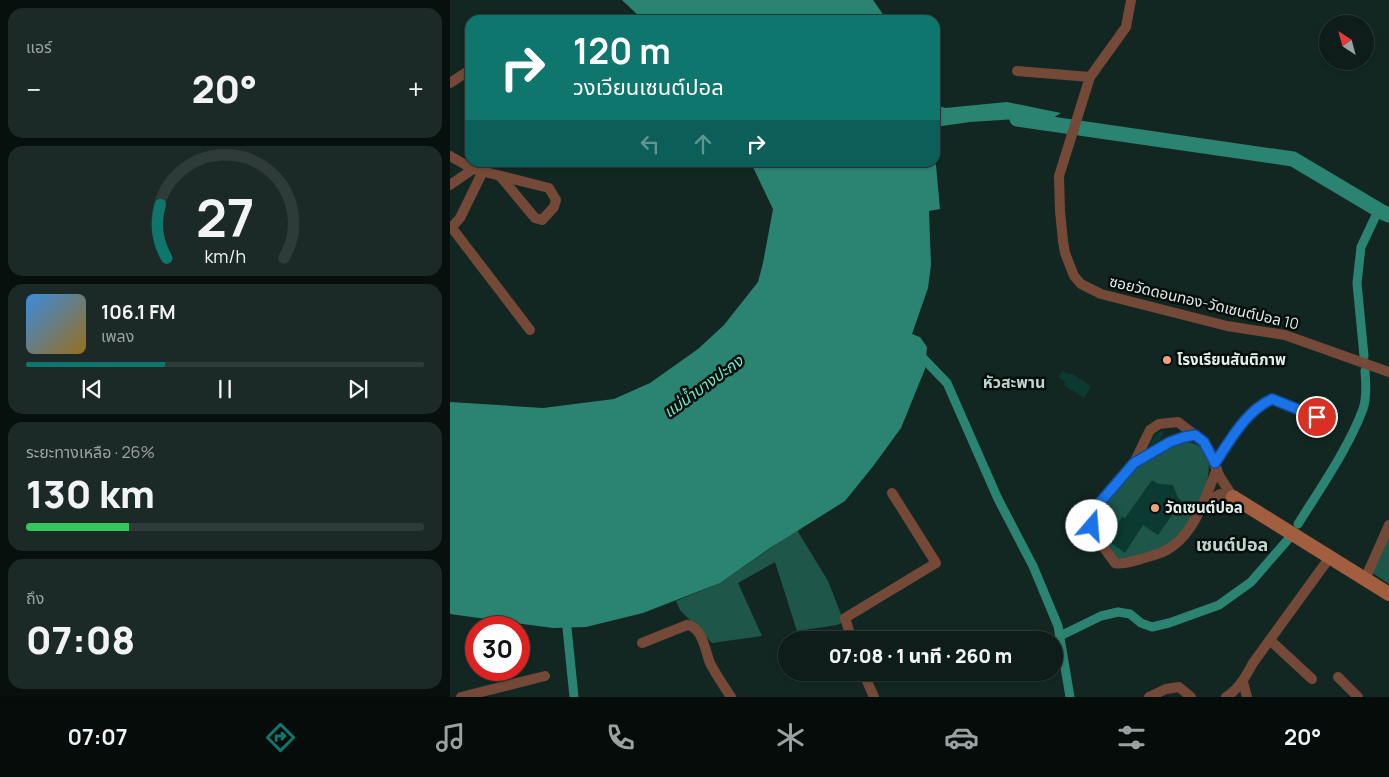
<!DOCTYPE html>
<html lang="th">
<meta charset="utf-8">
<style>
body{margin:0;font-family:Manrope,"Noto Sans Thai",sans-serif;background:#1c2a27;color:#f1f3f6;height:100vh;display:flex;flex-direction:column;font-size:19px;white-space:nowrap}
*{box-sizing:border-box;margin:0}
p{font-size:16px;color:#9ba2a2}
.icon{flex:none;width:28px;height:28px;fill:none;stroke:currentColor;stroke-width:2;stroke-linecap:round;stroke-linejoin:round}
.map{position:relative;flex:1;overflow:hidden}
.side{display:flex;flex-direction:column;gap:8px;padding:8px;background:#08100e;width:450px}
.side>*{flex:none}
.banner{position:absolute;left:15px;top:15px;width:475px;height:152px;border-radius:15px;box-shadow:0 1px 4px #0004,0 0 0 1px #2e3b39;background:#0f766e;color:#fff;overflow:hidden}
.needle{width:32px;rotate:324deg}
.buttons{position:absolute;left:869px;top:15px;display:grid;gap:10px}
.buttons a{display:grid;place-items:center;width:55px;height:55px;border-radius:50%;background:#0e1d1a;box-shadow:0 1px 4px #0004,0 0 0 1px #2e3b39;font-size:25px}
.speed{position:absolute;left:15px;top:616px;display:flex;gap:10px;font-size:25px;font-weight:700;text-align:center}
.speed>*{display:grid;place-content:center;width:65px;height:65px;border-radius:50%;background:#0e1d1a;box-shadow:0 1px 4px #0004,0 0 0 1px #2e3b39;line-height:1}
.speed .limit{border:8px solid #d22;background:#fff;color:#111}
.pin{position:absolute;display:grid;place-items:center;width:42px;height:42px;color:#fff;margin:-21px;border:2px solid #fff;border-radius:50%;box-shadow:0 1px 5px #0007}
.me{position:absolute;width:55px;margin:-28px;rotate:18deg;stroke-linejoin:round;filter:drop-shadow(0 0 4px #0008)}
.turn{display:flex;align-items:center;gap:18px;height:105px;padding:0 25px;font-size:22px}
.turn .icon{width:65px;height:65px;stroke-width:2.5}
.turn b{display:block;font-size:35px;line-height:42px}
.lanes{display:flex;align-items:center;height:48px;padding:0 25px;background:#0003;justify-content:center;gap:25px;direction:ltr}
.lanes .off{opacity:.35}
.big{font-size:38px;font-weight:800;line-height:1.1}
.side .tile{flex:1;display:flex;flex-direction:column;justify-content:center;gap:8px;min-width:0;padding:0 18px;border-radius:15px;background:#1c2a27}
.side .dial{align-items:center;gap:0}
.dial svg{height:130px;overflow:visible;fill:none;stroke:#2e3b39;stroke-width:7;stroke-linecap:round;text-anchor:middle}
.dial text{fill:#f1f3f6;stroke:none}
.song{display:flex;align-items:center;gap:15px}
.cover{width:60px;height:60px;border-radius:8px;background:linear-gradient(135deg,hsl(210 70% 55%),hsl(40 70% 35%))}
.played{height:5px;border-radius:2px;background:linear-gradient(90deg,#0f766e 35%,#2e3b39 35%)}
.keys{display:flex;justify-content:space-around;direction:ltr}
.heat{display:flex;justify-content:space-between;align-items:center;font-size:28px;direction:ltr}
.charge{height:8px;border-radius:4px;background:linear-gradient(90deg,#34c759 26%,#2e3b39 0)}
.trip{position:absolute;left:328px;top:631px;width:285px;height:50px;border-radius:25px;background:#0e1d1a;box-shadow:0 1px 4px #0004,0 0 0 1px #2e3b39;font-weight:800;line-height:50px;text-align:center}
.menu{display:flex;height:80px;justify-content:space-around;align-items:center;background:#060c0a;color:#9ba2a2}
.menu .icon{width:35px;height:35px}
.menu .active{color:#0f766e}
.menu b{font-size:22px;color:#f1f3f6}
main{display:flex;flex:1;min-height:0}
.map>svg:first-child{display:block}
</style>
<main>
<section class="side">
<div class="tile"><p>แอร์</p>
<div class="heat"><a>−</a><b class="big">20°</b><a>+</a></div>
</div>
<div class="tile dial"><svg viewBox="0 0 100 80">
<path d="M14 69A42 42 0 1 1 86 69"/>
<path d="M14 69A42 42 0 0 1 10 36" stroke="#0f766e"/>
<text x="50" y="56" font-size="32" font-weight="700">27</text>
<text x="50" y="72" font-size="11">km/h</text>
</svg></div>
<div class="tile">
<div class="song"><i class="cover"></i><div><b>106.1 FM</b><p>เพลง</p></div></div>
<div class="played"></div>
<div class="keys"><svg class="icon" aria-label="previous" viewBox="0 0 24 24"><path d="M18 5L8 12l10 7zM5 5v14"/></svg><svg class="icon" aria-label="pause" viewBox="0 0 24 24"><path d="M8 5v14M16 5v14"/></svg><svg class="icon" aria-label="next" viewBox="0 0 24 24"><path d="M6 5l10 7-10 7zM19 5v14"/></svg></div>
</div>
<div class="tile"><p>ระยะทางเหลือ · 26%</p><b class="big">130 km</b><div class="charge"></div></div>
<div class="tile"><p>ถึง</p><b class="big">07:08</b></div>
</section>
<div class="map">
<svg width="939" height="697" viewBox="0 0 939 697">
<rect width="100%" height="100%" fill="#132722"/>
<!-- green -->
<g fill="#1e564a">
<path d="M734 441C742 443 749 444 754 451 772 474 735 537 713 550 703 555 679 558 668 560L651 537 646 521 649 509 683 470 719 446Z"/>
<polygon points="347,530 378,581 394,622 387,625 347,631 325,562 288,583 312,636 262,643 230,610 226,601 270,583"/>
<polygon points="939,534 939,584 921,572"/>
</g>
<!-- water -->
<g fill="#2b8371">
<polygon points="172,0 423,0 437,20 193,20"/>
<polygon points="557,102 611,113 593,124 567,119 520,122 485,127 485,104 495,108"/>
<polygon points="485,154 490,209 479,211 481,265 478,288 462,334 470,337 477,347 475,369 451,428 424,465 395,501 320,548 270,583 193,613 136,627 103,628 0,614 0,402 93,408 164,399 200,383 248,349 274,325 308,282 313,263 323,209 301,163 485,162"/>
</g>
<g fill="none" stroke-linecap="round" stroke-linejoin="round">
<!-- canal -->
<g stroke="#2b8371" stroke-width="9">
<polyline points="467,352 497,383 548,499 583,566 608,626 620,697"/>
<polyline points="914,356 907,283 911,247 929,209"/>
<path d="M848 524C870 489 899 447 913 409 917 398 916 383 915 371"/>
<polyline points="116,618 124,697"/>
<polyline points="610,636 651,616 668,612 680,614 691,623 702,627 719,623 769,605 801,582 841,536"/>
</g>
<!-- river -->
<polyline stroke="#2b8371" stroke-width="15" points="567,119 843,159 932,212 939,215"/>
</g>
<!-- building -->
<g fill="#0a3a31">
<polygon points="613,371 620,375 621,373 641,386 634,398 614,385 616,382 608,377"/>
<polygon points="711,431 714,432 710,440 700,446 705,435"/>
<polygon points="702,480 708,484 723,485 728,498 732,501 708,535 693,525 675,553 657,540 672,517 675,518"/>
</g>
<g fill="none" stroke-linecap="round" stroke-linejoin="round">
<!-- street -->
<g stroke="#754937" stroke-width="10">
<polyline points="681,0 676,27 640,77 609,176 610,211 613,241 615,253 624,276 631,284 651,294 777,326 835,335 939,372"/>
<polyline points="567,71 640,77"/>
<polyline points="0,83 20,70"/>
<polyline points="0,156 23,169 99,188 106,200 104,207 92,220 85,218 50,176"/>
<polyline points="0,185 23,169"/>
<polyline points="2,228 80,330"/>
<polyline points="0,229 10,218 33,171"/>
<path d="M745 435 734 437 720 442 684 463 647 506 642 516V526L649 541 665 563C674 565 682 561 691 559 702 556 714 553 723 546 747 528 756 495 767 469"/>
<polyline points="684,463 700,430 709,424 728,422 754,442 770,477 783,497"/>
<path d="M765 463C781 439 795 412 822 399L882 423"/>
<polyline points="755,503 770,494 783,497"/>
<polyline points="915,579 939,525"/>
<polyline points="402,640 395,618 486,563 442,493"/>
<polyline points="821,641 862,679"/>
<path d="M192 643 237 625C253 627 255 651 260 663 266 675 274 686 281 697"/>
<polyline points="413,672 424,697"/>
<polyline points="888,677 908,697"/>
<polyline points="793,682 797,697"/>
<polyline points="11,697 95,676"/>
<polyline points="699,697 716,689 729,687 741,697"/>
<path d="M776 697C789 689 796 676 803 663L880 557"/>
</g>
<!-- secondary -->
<polyline stroke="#a35e40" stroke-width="14" points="783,497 939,594"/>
</g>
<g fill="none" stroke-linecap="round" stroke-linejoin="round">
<defs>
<path id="route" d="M642 526V516L647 506 684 463 720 442 734 437 745 435 754 442 765 463C781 439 795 412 822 399L867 417"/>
</defs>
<!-- route casing -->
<use href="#route" stroke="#114b97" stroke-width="12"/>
<!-- route -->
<use href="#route" stroke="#1a73e8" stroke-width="9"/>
</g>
<!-- markers -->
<g fill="#f2a07f" stroke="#060e0c" stroke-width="2">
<circle cx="717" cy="360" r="5"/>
<circle cx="705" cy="508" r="5"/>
</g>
<g text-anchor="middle" stroke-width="5" stroke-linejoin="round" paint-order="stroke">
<!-- street labels -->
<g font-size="15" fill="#e2eeea" stroke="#060e0c">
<text transform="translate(754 303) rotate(13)" y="5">ซอยวัดดอนทอง-วัดเซนต์ปอล 10</text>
</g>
<!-- poi labels -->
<g font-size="15" font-weight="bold" fill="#e2eeea" stroke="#060e0c" text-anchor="start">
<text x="727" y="365">โรงเรียนสันติภาพ</text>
<text x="715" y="513">วัดเซนต์ปอล</text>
</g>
<!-- neighbourhood labels -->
<g font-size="16" font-weight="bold" fill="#bcd5ce" stroke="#060e0c">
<text x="564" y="388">หัวสะพาน</text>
</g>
<!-- water labels -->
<g font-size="16" font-style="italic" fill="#6de8cc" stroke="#060e0c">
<text transform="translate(253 386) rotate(-36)" y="6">แม่น้ำบางปะกง</text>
</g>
<!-- quarter labels -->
<g font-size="18" font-weight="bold" fill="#bcd5ce" stroke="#060e0c">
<text x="782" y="551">เซนต์ปอล</text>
</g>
</g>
</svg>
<div class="buttons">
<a><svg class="needle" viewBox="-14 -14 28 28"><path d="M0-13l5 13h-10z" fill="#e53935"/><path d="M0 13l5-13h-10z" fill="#9ba2a2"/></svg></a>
</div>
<div class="speed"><div class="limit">30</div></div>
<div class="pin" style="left:867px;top:417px;background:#d93025"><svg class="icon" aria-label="arrive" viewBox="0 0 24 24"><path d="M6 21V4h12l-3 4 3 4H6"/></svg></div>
<svg class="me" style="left:642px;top:526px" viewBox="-20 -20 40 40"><circle r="19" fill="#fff"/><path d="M0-13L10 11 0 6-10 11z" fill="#1a73e8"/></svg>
<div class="trip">07:08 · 1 นาที · 260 m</div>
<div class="banner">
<div class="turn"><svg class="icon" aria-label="right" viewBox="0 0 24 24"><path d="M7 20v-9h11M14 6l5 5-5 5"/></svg><div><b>120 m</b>วงเวียนเซนต์ปอล</div></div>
<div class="lanes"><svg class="icon off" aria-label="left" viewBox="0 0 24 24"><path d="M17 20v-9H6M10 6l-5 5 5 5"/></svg><svg class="icon off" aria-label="ahead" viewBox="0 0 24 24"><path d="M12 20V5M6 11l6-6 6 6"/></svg><svg class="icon" aria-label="right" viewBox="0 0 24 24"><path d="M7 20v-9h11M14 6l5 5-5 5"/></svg></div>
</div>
</div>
</main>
<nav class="menu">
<b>07:07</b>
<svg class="icon active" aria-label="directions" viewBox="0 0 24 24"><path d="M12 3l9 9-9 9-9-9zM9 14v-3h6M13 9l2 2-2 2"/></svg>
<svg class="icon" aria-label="music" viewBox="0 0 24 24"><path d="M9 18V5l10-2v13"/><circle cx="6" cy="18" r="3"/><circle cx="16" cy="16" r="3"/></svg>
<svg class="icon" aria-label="phone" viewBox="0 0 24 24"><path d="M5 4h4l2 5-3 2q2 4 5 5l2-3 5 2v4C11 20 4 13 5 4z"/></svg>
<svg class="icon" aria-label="climate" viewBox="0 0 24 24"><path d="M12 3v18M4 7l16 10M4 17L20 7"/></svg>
<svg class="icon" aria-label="car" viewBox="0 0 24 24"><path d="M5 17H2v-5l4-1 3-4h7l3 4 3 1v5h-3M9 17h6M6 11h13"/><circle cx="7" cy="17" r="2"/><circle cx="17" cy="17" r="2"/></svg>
<svg class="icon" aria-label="filters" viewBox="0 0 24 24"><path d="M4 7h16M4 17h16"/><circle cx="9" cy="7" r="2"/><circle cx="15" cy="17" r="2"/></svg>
<b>20°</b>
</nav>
